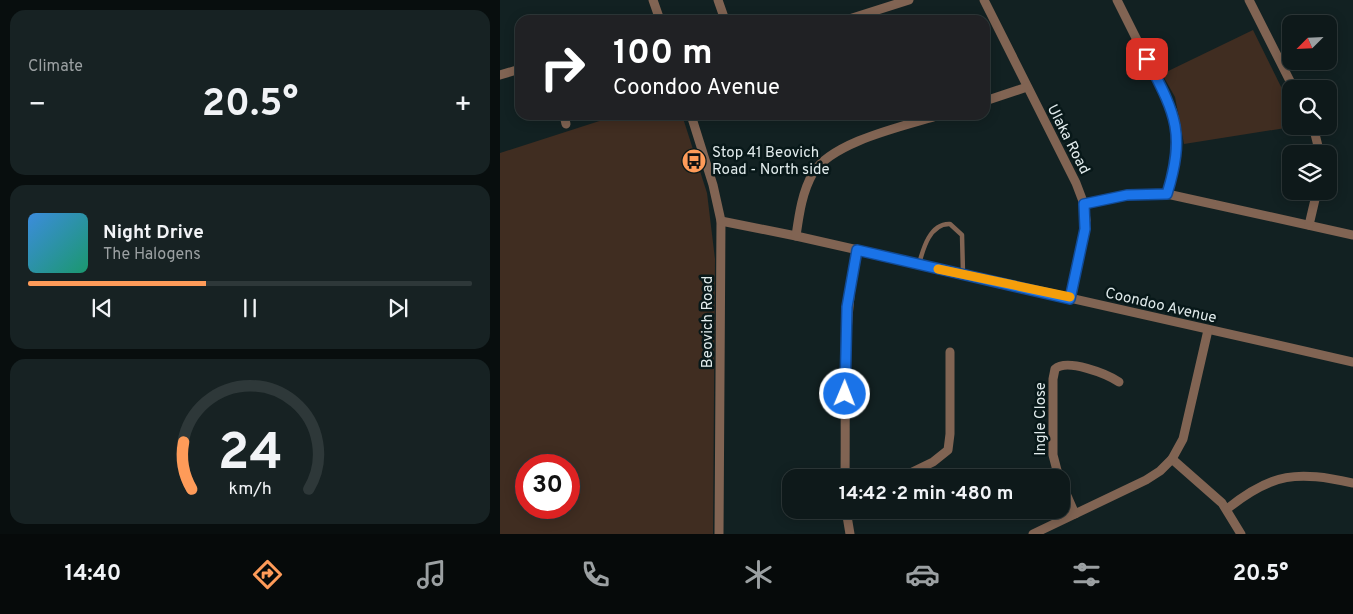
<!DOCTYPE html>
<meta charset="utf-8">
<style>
body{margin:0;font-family:Overpass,sans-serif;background:#172223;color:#f1f3f6;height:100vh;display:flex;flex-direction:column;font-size:19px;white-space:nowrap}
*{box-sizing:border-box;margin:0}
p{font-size:16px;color:#9ba0a2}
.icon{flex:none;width:28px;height:28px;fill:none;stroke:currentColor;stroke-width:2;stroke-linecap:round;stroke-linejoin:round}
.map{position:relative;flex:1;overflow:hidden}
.side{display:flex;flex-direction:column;gap:10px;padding:10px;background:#080e0e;width:500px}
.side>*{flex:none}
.banner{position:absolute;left:15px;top:15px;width:475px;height:105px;border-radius:15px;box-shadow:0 2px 12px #0003,0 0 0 1px #2e3839;background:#202124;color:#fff;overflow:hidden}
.needle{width:32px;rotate:246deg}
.controls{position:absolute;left:782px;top:15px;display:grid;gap:10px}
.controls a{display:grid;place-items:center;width:55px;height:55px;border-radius:10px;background:#0e191a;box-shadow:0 2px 12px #0003,0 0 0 1px #2e3839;font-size:25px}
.speed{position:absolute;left:15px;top:454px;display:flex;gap:10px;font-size:25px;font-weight:700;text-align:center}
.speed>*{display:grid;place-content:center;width:65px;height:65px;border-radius:50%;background:#0e191a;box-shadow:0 2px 12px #0003,0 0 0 1px #2e3839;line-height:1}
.speed .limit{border:8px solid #d22;background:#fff;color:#111}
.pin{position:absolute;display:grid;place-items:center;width:42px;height:42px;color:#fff;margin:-21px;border-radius:10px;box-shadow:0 2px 8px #0006}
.me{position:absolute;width:55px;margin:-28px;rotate:1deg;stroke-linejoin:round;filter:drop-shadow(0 0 4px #0008)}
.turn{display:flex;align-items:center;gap:18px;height:105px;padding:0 15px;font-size:22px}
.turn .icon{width:65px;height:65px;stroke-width:2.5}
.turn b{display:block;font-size:35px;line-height:42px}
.big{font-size:38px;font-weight:700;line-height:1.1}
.side .widget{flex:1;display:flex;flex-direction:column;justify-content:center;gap:8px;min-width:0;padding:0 18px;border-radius:15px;background:#172223}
.side .dial{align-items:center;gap:0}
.dial svg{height:130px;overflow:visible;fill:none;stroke:#2e3839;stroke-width:7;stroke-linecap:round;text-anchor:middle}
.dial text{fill:#f1f3f6;stroke:none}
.song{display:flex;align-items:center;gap:15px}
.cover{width:60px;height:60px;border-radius:8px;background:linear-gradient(135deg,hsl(210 70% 55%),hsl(160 70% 35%))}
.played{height:5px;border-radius:2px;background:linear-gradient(90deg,#fe9b59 40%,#2e3839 40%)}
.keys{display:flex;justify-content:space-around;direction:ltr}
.heat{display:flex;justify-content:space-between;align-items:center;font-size:28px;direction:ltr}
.trip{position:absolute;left:282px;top:469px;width:288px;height:50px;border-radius:15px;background:#0e191a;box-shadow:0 2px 12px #0003,0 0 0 1px #2e3839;font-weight:700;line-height:50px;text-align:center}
.tabs{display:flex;height:80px;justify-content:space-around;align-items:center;background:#060a0a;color:#9ba0a2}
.tabs .icon{width:35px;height:35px}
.tabs .selected{color:#fe9b59}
.tabs b{font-size:22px;color:#f1f3f6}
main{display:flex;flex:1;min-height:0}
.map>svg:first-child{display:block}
</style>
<main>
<section class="side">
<div class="widget"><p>Climate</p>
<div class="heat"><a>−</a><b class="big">20.5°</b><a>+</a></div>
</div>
<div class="widget">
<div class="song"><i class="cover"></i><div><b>Night Drive</b><p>The Halogens</p></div></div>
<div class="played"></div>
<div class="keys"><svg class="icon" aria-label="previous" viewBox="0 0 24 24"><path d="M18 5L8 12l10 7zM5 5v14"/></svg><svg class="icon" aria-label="pause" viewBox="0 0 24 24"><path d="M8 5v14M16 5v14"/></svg><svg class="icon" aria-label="next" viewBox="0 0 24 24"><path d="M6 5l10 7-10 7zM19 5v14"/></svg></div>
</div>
<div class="widget dial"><svg viewBox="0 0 100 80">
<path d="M14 69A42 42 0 1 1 86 69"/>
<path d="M14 69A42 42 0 0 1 9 40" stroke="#fe9b59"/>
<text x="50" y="56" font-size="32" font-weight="700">24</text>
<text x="50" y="72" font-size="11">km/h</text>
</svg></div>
</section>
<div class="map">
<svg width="853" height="534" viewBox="0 0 853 534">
<rect width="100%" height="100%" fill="#122122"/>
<!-- green -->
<g fill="#402d21" fill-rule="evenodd">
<polygon points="753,30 791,107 791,126 798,126 684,144 675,97 662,74"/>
<path d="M118 115H182L207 193 215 259 213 534H0V153ZM26 465H69V508H26Z"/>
</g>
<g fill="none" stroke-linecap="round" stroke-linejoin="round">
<!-- lane -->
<path stroke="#816453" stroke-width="4.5" d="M419 264C423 249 430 223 450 224L462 235 463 273"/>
<!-- street -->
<g stroke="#816453" stroke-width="9">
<polyline points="153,0 160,20"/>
<polyline points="218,0 225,20"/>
<polyline points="484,0 576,183 584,204 586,220 570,299"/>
<path d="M617 0 672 110C682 139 676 166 667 194"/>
<polyline points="749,0 794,89"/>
<polyline points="346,20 409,0"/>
<polyline points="0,75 20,69"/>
<polyline points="485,101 527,87"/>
<polyline points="64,115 66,124"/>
<polyline points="191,115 213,185 221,221 219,534"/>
<polyline points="813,126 820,154"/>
<polyline points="584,204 627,195 667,194 853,235"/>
<polyline points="221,221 296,236 853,362"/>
<polyline points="809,225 817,191"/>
<path d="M296 236C299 215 302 192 313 173 333 141 405 126 440 115"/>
<polyline points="672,459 722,503 741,534"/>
<path d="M345 478C346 401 342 325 357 250"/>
<polyline points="400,478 433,462 448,450 450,434 450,352"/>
<path d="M559 478 553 455V379L555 369C567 358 607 374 619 382"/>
<polyline points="561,482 575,514"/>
<path d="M727 509C773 472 797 471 853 483"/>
<polyline points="346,510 350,534"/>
<polyline points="533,534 646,480 660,471 672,459 683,439 708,330"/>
</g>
</g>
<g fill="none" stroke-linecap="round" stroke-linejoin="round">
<defs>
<path id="route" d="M345 394 347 307 357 250 570 299 585 229 584 204 627 195 667 194C686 132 675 114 647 59"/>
</defs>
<!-- route casing -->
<use href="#route" stroke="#114b97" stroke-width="12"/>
<!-- route -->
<use href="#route" stroke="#1a73e8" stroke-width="9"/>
<!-- slow -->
<polyline stroke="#f59e0b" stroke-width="9" points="438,269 570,297"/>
</g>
<!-- icons -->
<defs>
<symbol id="bus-disc" viewBox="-11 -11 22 22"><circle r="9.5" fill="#fe9b59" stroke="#081819"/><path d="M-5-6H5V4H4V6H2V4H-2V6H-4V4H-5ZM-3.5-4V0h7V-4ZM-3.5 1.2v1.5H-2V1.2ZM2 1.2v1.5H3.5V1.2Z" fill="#111"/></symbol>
</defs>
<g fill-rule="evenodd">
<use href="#bus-disc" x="180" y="147" width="28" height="28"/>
</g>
<g text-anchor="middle" stroke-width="5" stroke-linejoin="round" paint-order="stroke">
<!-- street labels -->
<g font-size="15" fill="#e1ebec" stroke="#081819">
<text transform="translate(569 139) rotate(63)" y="5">Ulaka Road</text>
<text transform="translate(661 305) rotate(13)" y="5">Coondoo Avenue</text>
<text transform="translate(207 322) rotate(-90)" y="5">Beovich Road</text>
<text transform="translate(540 419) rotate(-90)" y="5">Ingle Close</text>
</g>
<!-- poi labels -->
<g font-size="15" fill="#e1ebec" stroke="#081819" text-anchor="start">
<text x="212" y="157">Stop 41 Beovich<tspan x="212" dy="17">Road - North side</tspan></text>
</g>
</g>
</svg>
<div class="controls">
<a><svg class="needle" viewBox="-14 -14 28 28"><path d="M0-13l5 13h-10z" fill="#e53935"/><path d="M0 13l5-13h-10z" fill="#9ba0a2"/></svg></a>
<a><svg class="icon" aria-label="search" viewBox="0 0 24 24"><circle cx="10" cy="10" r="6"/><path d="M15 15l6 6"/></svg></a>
<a><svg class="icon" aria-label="layers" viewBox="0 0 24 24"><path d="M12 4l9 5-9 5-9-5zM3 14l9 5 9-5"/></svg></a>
</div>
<div class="speed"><div class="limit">30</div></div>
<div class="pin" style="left:647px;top:59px;background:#d93025"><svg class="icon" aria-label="arrive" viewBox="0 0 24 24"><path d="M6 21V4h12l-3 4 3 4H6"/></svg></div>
<svg class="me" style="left:345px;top:394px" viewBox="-20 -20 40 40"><circle r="17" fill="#1a73e8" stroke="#fff" stroke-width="3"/><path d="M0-11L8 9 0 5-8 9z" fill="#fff"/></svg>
<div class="trip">14:42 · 2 min · 480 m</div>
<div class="banner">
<div class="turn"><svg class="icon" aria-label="right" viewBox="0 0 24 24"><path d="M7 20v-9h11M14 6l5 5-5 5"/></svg><div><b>100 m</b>Coondoo Avenue</div></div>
</div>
</div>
</main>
<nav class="tabs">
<b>14:40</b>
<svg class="icon selected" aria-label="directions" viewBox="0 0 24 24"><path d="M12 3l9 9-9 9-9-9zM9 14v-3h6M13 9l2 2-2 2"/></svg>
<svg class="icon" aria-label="music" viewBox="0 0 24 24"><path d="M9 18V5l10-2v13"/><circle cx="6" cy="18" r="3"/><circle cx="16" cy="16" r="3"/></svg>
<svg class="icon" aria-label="phone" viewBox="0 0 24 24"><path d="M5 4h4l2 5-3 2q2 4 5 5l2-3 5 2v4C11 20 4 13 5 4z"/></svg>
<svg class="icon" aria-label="climate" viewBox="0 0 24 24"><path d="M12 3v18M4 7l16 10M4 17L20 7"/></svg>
<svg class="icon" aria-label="car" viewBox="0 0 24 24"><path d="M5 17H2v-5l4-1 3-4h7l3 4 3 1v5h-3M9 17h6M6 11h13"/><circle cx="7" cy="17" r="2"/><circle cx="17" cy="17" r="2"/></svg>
<svg class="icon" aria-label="filters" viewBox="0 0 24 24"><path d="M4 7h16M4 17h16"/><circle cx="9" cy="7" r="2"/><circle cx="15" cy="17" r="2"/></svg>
<b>20.5°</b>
</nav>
